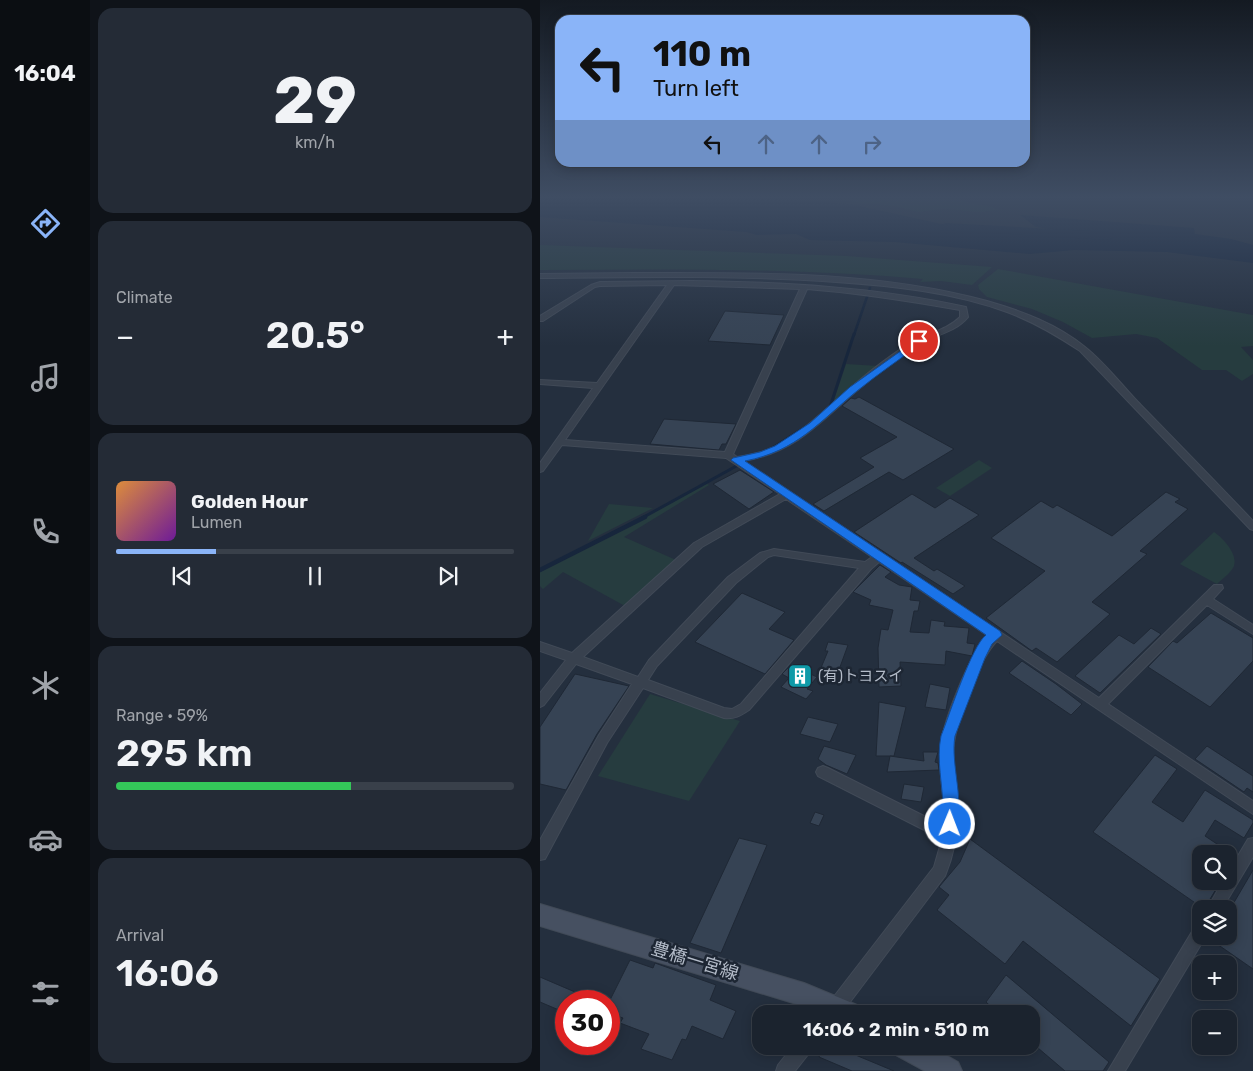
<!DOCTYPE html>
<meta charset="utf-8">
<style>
body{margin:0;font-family:Rubik,"Noto Sans JP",sans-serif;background:#242b36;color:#f1f3f6;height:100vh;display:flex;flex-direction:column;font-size:19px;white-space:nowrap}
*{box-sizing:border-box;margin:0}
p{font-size:16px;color:#a0a4aa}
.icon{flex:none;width:28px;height:28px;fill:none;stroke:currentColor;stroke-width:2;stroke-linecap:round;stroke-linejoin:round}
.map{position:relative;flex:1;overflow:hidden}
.side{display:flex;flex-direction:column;gap:8px;padding:8px;background:#0f1319;width:450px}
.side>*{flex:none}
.banner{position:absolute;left:15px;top:15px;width:475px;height:152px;border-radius:15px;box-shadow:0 2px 12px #0003,0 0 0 1px #39404a;background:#8ab4f8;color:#111;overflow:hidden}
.tools{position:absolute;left:652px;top:845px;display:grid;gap:10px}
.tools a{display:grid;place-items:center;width:45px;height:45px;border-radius:10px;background:#1b232e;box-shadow:0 2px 12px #0003,0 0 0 1px #39404a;font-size:25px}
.speed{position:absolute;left:15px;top:990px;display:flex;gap:10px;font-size:25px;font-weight:700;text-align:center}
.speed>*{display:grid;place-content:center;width:65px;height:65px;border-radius:50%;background:#1b232e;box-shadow:0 2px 12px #0003,0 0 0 1px #39404a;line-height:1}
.speed .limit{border:8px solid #d22;background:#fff;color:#111}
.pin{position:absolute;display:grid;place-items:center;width:42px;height:42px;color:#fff;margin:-21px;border:2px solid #fff;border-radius:50%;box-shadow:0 1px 5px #0007}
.me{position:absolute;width:55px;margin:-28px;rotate:1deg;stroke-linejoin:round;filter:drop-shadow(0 0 4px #0008)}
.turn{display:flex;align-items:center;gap:18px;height:105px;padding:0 15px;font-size:22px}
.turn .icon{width:65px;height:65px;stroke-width:2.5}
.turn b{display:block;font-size:35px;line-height:42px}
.lanes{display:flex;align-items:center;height:48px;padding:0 15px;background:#0003;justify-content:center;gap:25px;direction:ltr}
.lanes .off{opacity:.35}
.big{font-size:38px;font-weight:600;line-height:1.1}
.side .widget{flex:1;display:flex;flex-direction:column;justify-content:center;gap:8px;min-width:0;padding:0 18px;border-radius:15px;background:#242b36}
.side .dial{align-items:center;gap:0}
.dial b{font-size:65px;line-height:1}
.song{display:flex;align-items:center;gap:15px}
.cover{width:60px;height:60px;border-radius:8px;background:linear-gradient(135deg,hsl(30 70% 55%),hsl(280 70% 35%))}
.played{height:5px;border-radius:2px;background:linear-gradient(90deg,#8ab4f8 25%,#39404a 25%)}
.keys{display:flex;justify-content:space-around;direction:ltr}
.heat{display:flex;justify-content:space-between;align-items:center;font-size:28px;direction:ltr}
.charge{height:8px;border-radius:4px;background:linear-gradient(90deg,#34c759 59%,#39404a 0)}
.trip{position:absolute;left:212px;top:1005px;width:288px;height:50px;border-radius:15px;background:#1b232e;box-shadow:0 2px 12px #0003,0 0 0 1px #39404a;font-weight:600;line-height:50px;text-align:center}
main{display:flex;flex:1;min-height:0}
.tab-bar{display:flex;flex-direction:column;width:90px;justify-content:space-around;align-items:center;background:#0b0e12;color:#a0a4aa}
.tab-bar .icon{width:35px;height:35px}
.tab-bar .current{color:#8ab4f8}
.tab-bar b{font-size:22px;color:#f1f3f6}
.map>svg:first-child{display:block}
</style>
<main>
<nav class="tab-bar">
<b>16:04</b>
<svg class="icon current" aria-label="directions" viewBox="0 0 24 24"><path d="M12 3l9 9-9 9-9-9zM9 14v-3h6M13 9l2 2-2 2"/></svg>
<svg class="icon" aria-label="music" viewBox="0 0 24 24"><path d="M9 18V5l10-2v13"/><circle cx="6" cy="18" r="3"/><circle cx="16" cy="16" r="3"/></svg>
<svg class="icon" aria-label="phone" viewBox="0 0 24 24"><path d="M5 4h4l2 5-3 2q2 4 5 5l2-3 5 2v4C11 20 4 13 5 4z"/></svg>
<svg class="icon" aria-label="climate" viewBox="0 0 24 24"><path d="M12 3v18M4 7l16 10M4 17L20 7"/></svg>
<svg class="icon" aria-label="car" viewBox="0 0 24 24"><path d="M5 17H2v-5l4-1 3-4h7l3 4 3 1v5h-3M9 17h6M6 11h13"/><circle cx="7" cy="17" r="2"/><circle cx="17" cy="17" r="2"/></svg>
<svg class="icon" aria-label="filters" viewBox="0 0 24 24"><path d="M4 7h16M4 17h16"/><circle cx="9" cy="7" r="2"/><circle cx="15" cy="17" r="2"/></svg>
</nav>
<section class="side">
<div class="widget dial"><b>29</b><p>km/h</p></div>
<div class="widget"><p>Climate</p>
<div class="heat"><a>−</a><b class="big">20.5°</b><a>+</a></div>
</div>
<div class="widget">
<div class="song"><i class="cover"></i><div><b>Golden Hour</b><p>Lumen</p></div></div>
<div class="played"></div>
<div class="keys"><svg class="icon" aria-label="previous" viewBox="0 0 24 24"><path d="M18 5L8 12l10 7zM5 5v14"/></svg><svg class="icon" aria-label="pause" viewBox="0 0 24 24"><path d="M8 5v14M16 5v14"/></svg><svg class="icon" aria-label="next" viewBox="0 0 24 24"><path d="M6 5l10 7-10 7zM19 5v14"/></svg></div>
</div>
<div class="widget"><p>Range · 59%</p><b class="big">295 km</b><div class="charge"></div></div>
<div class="widget"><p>Arrival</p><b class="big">16:06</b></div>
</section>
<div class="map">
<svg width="713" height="1071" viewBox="0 0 713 1071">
<rect width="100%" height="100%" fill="#242f3e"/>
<!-- green -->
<g fill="#263c3f">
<path d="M289 196H417C429 207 446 202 458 210L438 212 405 209 378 212 354 206 314 202Z"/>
<path d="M0 245 307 256 452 267 432 285 401 281 380 282 383 279C255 268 128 269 0 270Z"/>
<polygon points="458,269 713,315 713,346 701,347 713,360 713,374 702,381 686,370 662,370 617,338 596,334 552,338 523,322 492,309 447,297 439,289 438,285"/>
<polygon points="306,364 339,366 292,406"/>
<polygon points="439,460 452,468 410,496 396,488"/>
<polygon points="167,484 169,485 84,537 136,560 85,606 23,572 3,589 0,586 0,572"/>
<polygon points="69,504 113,508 48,541"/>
<path d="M674 532C683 538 698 554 694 566 691 573 682 579 677 584L640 564Z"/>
<polygon points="110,694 200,721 149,801 58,776"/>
</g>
<!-- water -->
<polygon fill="#17263c" points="0,196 196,196 310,204 415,227 518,237 542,234 496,227 480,215 654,228 655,234 691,239 713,245 713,263 627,252 534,250 490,254 354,242 270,240 256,234 217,235 206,232 0,217"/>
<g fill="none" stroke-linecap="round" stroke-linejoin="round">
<!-- stream-far2 -->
<polyline stroke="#17263c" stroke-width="2.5" points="314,335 330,288"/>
<!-- stream-far1 -->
<g stroke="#17263c" stroke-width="3">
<polyline points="290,407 314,334"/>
<polyline points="231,449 261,430"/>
<polyline points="102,518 200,464"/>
</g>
<!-- stream -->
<polyline stroke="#17263c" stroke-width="4.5" points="0,570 105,517"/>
<!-- river -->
<polygon fill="#17263c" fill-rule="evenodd" points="405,223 569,232 576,236 569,240 400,230 399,227"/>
</g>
<!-- building -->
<g fill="#364354" stroke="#1f2835">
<polygon points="185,311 244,315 230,345 168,341"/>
<polygon points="319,397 414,449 363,480 349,472 284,511 273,504 334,467 320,458 357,437 302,406 311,398 315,399"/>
<polygon points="124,419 196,424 186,444 182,444 179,450 110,444"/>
<polygon points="200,470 234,492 209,509 173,484"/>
<polygon points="626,492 640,499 635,502 648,509 600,551 607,554 552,602 570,614 517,662 496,648 492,651 446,618 505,571 451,538 501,501 513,508 517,505 572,536"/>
<polygon points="372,494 395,508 410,498 439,515 374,558 394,571 397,569 425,586 413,594 362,562 361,563 314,532"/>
<polygon points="340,565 351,572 345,577 359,585 372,587 370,600 380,601 378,611 374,611 370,632 389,633 391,620 405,622 404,626 429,628 427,643 435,644 432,656 406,651 405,665 360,662 361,686 339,687 338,648 341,629 348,630 353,610 329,605 331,600 313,592"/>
<polygon points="202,593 245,612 229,629 254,640 225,674 155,642"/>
<polygon points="671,613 713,638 713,661 670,707 608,667 633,641 637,643"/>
<polygon points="611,628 621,634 560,693 535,676 579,635 594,644"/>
<polygon points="288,642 308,645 296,678 278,675 288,651 285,651"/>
<polygon points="482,661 516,684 542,704 531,715 469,673"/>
<polygon points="251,665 277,677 267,689 273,691 266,699 241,687 249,678 242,674"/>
<polygon points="35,674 89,686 57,734 26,790 0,784 0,727"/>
<polygon points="390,684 410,688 406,710 385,707"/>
<polygon points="339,702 366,707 354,756 336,756"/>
<polygon points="268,717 298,724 290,742 260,734"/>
<polygon points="284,746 316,755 307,774 286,765 278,759"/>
<polygon points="667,746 713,776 713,792 707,788 704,792 655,759"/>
<polygon points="383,752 398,752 395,762 398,763 399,770 347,772 350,756 384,761"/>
<polygon points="615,755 637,769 612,802 643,822 665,790 713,820 713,823 704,838 675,820 665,836 692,854 661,854 661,881 681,881 664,909 553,832"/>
<polygon points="364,784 384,787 381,802 361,799"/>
<polygon points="275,812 284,815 279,826 270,823"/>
<polygon points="199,838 227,845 181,953 150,943"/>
<polygon points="430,839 620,979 591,1026 483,941 465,964 397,910 409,895 399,887 420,862"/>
<polygon points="713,870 713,969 677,944 681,936 689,936 689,911"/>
<polygon points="90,960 113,968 115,963 176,985 170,1000 196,1011 183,1039 152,1026 146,1040 142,1039 132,1060 101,1049 109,1034 80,1023 83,1018 69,1013 69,1002"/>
<polygon points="466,975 569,1062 563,1071 525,1071 491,1042 491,1014 459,1014 446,1002"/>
<polygon points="0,977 56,1001 26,1001 26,1013 0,1002"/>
<polygon points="283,1046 294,1046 354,1071 312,1071 279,1057"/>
</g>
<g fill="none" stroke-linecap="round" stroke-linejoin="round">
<defs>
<g id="street">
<path d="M94 273C211 273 333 270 447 301 482 311 517 324 545 347 564 362 581 384 598 402 636 441 675 481 713 521V530L710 529 540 351C516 335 494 322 467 312 413 292 353 286 296 282 197 275 98 277 0 278V274Z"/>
<path d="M151 281C243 282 336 287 426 307L428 317C413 335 390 335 372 348 349 364 327 382 306 400 273 430 249 453 204 461L559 698 674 585H682L683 588 673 599 713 625V634L667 605 568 704 713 801V814L457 641C438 660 413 728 413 755 413 770 416 785 417 801 419 826 415 852 405 876L301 1014H289L287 1009 289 1003 394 867 402 839 278 776 276 772 278 768 283 766 288 768 404 826C406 801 399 777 400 753 401 725 429 655 448 636L339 562 331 569 209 710C200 716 195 719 184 718L103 688 67 743 5 859 0 860V840L59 735 92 684 36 664 4 705 0 707V693L26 660 0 651V642L32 653 154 543 240 494 186 458 22 445 3 471 0 472V463L53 388 0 384V380L57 383 127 285 60 286 55 287 3 321H0V316L51 285 60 282ZM134 285 260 289 185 452 25 440ZM267 289C318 293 369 301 420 310V317C405 332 384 333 367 345 343 360 322 378 301 396 278 416 255 439 227 450 217 454 207 455 197 457L193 454ZM246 499 332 557 325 562 234 549 220 553 188 577 109 660 98 677 43 657 162 547ZM234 555 319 568 201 704 192 709 184 708 108 680 117 666 196 583 228 557Z"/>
<polygon points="713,838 713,857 682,909 667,909 683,881 689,881 689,871 708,839"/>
<polygon points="661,923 661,936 666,936 585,1071 568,1071 656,925"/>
<polygon points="253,1046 272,1046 270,1052 255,1071 236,1071 238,1065"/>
</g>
<g id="secondary">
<polygon points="0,904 264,983 317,1005 320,1014 279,1014 263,1006 0,926"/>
<polygon points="353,1046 390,1046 418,1062 422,1071 385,1071 356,1055"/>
</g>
</defs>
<!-- street casing -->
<use href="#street" stroke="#414a57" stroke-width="2"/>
<!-- secondary casing -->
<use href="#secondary" stroke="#414a57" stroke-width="2"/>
<!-- street -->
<use href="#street" fill="#38414e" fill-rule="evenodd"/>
<!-- secondary -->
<use href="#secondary" fill="#465061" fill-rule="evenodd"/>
</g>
<!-- sky -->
<linearGradient id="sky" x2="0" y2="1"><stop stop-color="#141a22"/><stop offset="0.57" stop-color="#3f4d63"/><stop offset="1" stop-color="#3f4d63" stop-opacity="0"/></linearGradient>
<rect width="713" height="346" fill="url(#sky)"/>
<!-- route -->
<path fill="#1a73e8" stroke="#114b97" d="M379 338 383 341 382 343C360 359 338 374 317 391 279 422 257 451 205 461L460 631 462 635 452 644 445 658 415 736C410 764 426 805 415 829L410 831 404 829C401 822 404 817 403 810 403 785 396 760 401 736 409 716 432 645 446 635L191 460 193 458 220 452 235 446 270 423 310 387Z"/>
<!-- icons -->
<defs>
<symbol id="building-square" viewBox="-11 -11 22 22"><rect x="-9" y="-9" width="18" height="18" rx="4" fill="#0f9aa8" stroke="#1d2633"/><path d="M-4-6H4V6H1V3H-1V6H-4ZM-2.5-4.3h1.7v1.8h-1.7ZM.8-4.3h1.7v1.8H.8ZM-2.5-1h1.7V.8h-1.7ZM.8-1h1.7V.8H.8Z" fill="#fff"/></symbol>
</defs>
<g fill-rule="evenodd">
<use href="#building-square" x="246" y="662" width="28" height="28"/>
</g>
<g text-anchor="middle" stroke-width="5" stroke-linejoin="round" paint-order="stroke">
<!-- poi labels -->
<g font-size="15" fill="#b4bcc9" stroke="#1d2633" text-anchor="start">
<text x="278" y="681">(有)トヨスイ</text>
</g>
<!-- near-street labels -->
<g font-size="18" fill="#b4bcc9" stroke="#1d2633">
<text transform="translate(155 961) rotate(17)" y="6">豊橋一宮線</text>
</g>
</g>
</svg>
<div class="tools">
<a><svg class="icon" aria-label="search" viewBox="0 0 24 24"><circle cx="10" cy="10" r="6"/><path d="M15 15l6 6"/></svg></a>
<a><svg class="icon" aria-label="layers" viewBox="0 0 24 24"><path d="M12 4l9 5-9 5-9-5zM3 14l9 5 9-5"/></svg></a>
<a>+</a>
<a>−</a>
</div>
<div class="speed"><div class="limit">30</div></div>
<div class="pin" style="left:379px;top:341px;background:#d93025"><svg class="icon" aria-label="arrive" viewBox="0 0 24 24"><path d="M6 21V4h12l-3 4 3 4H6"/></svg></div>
<svg class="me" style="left:410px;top:824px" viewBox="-20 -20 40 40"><circle r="17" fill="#1a73e8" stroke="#fff" stroke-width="3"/><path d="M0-11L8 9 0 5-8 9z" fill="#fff"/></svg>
<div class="trip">16:06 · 2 min · 510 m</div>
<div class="banner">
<div class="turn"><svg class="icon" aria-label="left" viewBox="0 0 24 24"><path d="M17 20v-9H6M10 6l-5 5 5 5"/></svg><div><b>110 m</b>Turn left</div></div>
<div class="lanes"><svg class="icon" aria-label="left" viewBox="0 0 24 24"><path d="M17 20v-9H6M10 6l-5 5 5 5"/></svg><svg class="icon off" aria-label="ahead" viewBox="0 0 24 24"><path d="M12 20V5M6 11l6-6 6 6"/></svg><svg class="icon off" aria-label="ahead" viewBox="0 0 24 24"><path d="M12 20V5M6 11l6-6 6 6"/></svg><svg class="icon off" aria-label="right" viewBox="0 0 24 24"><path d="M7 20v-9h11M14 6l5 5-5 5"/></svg></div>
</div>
</div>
</main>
